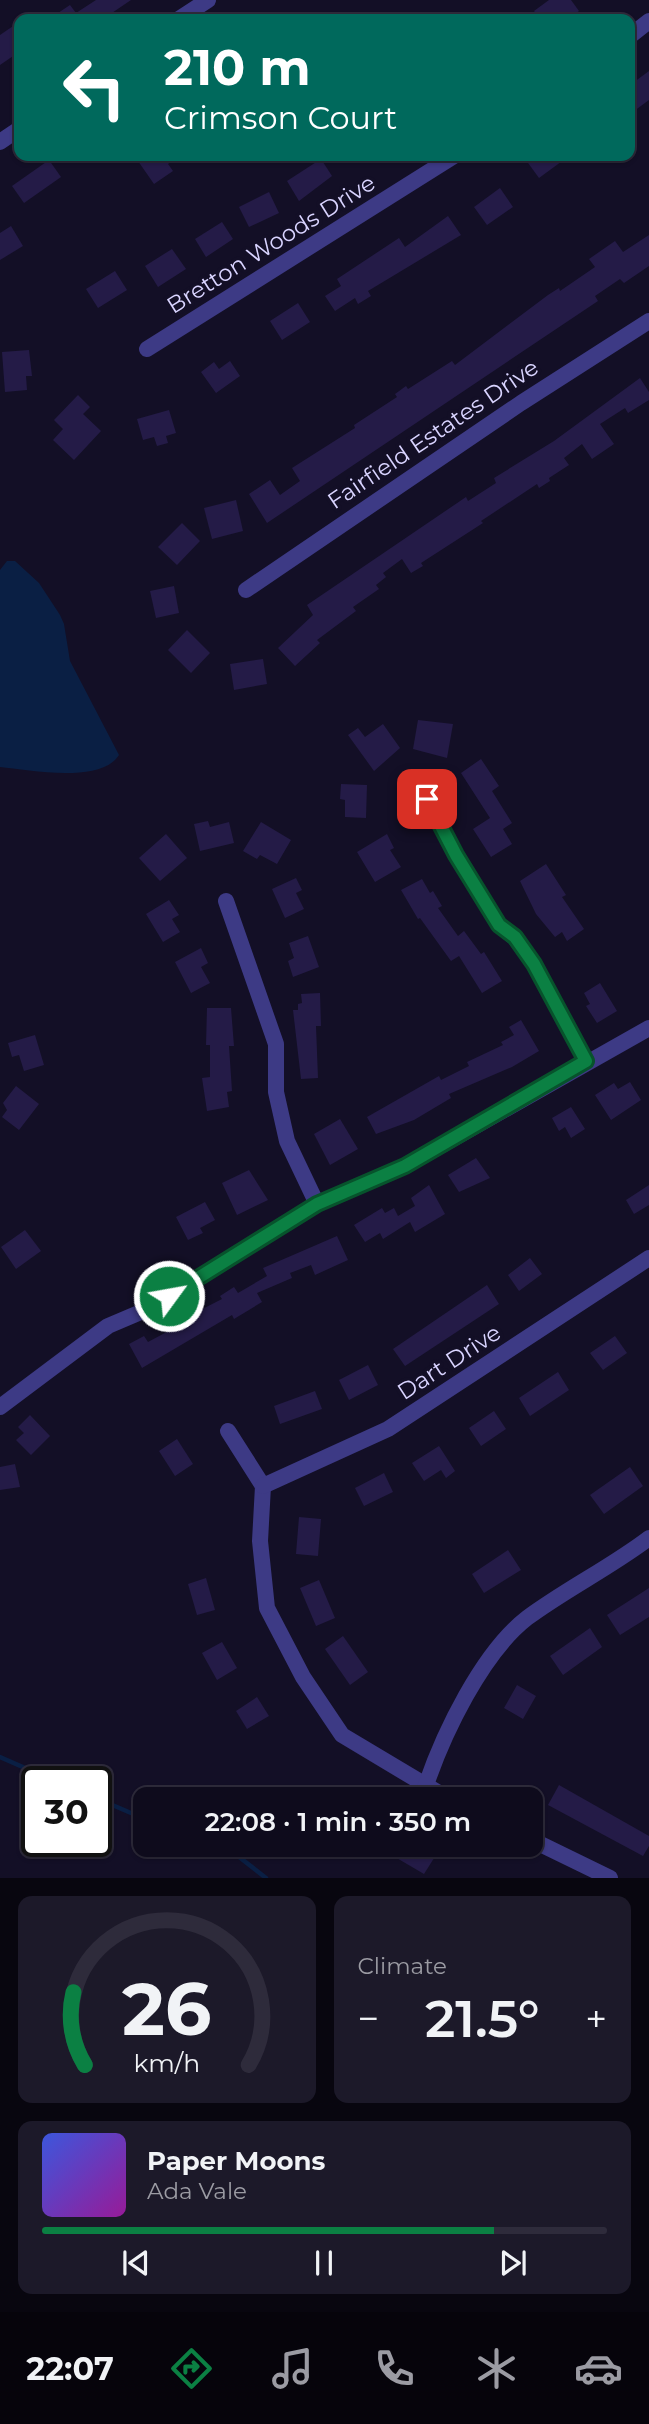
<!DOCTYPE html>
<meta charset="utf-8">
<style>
body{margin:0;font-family:Montserrat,sans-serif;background:#1c1929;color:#f1f3f6;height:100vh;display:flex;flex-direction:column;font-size:26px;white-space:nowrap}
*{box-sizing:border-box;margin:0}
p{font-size:23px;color:#9b9ba3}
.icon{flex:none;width:38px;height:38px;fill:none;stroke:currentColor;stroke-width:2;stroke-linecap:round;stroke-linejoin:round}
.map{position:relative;height:1878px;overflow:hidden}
.side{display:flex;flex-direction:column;gap:18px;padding:18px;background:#08060f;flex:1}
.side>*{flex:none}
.hud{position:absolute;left:14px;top:14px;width:621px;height:147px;border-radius:14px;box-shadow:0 2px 5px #0004,0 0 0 2px #2e2b3b;background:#00695c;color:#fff;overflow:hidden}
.speed{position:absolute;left:21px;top:1766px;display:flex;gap:14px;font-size:35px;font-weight:700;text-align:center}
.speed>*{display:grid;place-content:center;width:91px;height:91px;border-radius:50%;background:#0e0b1c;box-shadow:0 2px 5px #0004,0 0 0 2px #2e2b3b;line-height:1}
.speed .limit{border:4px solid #111;border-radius:10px;background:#fff;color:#111}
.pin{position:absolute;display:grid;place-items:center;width:60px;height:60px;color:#fff;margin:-30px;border-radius:14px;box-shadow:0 4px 10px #0006}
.me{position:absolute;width:77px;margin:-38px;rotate:58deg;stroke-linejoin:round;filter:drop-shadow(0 0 5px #0008)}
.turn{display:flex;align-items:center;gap:24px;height:147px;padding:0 35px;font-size:32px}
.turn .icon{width:91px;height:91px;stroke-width:2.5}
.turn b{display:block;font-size:49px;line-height:60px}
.big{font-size:52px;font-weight:600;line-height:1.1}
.side .widget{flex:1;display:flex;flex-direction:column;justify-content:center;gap:10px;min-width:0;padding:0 24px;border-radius:14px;background:#1c1929}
.side .dial{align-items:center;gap:0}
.dial svg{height:182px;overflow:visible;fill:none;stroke:#2e2b3b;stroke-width:7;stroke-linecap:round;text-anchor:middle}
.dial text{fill:#f1f3f6;stroke:none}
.song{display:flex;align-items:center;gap:21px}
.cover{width:84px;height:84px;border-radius:10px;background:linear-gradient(135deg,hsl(230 70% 55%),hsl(300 70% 35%))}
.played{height:7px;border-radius:4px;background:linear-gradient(90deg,#0b8043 80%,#2e2b3b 80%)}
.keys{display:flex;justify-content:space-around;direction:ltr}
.heat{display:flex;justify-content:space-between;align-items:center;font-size:38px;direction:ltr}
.side .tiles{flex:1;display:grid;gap:18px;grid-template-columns:1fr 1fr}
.widget:last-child{grid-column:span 2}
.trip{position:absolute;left:133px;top:1787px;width:410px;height:70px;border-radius:14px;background:#0e0b1c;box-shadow:0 2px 5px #0004,0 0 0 2px #2e2b3b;font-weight:600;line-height:70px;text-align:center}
.dock{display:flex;height:112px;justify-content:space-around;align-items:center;background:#06040b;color:#9b9ba3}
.dock .icon{width:49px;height:49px}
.dock .selected{color:#0b8043}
.dock b{font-size:32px;color:#f1f3f6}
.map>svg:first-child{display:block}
</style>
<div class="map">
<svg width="649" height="1878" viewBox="0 0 649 1878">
<rect width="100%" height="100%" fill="#130f26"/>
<!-- water -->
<path fill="#0a1f44" d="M7 561H15L39 583 60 615 64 624 70 661 119 755C101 784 29 770 0 767V570Z"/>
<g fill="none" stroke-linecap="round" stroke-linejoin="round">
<!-- stream -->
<g stroke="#0a1f44" stroke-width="4.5">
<polyline points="0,1757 57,1782"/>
<polyline points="96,1798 145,1819"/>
<polyline points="211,1844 234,1853 266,1878"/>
</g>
</g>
<!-- building -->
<g fill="#241b47">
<polygon points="96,0 131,0 103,19 49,19 70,5 76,13"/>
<polygon points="549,0 571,0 579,11 568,19 540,19 534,11"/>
<polygon points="19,22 19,52 0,65 0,35"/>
<polygon points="649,71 649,100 630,114 630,85"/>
<polygon points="145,156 179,156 168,164 173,171 154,184 138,161"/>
<polygon points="523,156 569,156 539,178"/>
<polygon points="321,159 332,176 299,201 287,181"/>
<polygon points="49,160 61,177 24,203 12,186"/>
<polygon points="500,188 513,207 487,225 474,207"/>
<polygon points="269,192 279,213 249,227 239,207"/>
<polygon points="448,216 461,235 368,291 371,296 358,304 355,298 335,311 325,296 341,286 337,279 399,238 405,247"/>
<polygon points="222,222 233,239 206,257 195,239"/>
<polygon points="11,226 23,246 0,260 0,233"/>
<polygon points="649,235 649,266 624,283 620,279 595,296 598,301 267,523 249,494 270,480 280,495 300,481 292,468 355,428 354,425 397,397 395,394 406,386 408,389 452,361 455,365 548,295 559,288 560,291 595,267 589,259 615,241 623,252"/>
<polygon points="172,249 186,269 158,287 145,266"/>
<polygon points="115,271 127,290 98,308 86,289"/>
<polygon points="298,303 310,322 282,340 270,321"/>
<polygon points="29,350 32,376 26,376 27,390 5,392 2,352"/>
<polygon points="230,361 240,376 216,393 201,372 214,362 219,369"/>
<polygon points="640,378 649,392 649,400 628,413 625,408 600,424 614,444 592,459 582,444 564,458 569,465 549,478 550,481 539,488 537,484 481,521 483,523 421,563 423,566 411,573 402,559 383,573 386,577 376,585 379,589 353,607 356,611 317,640 320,643 295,666 278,648 313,615 307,605 466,497 468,501 496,483 494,478 554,441"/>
<polygon points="78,395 90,407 83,414 101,431 74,460 53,440 63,429 54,420"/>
<polygon points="169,410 176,433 166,436 168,443 157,446 154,437 143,440 137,419"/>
<polygon points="236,500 243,531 212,539 204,508"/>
<polygon points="182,523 200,541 177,565 158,547"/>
<polygon points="174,586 179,613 156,618 150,591"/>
<polygon points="187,630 210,653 191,673 168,650"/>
<polygon points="263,659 267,684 234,690 230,664"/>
<polygon points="418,720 453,724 447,758 413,749"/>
<polygon points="383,724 400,748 374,771 348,735 358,728 365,737"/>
<polygon points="481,759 499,786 492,791 512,823 503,829 512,844 491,857 473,829 490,818 461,773"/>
<polygon points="341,784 367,785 366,818 345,817 345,800 340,799"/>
<polygon points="208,821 210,827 229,822 234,843 200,851 194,824"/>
<polygon points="261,822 291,840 277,864 260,855 257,859 243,851"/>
<polygon points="166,834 187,858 160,881 139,858"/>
<polygon points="387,834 394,848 390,850 401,867 375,882 357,852"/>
<polygon points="546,864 566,895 562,897 584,929 567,941 562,932 555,937 536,914 520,881"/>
<polygon points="296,878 302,890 296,893 304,909 285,918 272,889"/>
<polygon points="422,879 430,893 433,891 442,906 438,908 458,936 464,931 481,954 484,952 502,981 482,993 459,956 451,961 420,918 418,919 401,890"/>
<polygon points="169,900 179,915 172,919 180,932 163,942 146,914"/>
<polygon points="308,936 319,967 293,977 288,961 294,958 289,943"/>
<polygon points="201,948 208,963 201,967 210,983 191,993 175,962"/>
<polygon points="600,983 617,1011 597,1023 586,1006 590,1004 584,993"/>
<polygon points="320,993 321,1026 316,1026 318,1078 301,1079 293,1010 298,1010 298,1004 302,1003 301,994"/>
<polygon points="207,1008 231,1008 234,1046 229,1046 232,1091 227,1092 229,1107 207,1111 202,1078 210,1077 210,1045 206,1045"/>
<polygon points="521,1020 539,1051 512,1067 449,1094 451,1098 414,1120 376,1134 367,1117 439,1076 441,1080 469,1066 467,1062 503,1045 501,1042 514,1035 509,1027"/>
<polygon points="35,1035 44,1065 24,1071 19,1055 12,1057 8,1043"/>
<polygon points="630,1082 641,1100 611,1120 595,1095 614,1083 618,1089"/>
<polygon points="16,1086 39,1104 19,1130 2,1117 7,1110 3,1103"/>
<polygon points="571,1107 585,1129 571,1138 565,1127 559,1131 552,1118"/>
<polygon points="340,1119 358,1149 330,1165 314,1134"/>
<polygon points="476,1158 490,1178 459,1192 448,1175"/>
<polygon points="249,1170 268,1200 237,1215 222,1183"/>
<polygon points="429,1185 445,1214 415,1232 410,1222 383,1239 380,1233 365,1242 354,1225 382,1208 385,1213 394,1208 398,1216 415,1206 411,1198"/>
<polygon points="649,1185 649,1205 634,1214 626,1200"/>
<polygon points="205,1202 215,1220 200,1228 203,1233 188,1240 176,1217"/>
<polygon points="25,1230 41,1251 16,1269 1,1247"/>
<polygon points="337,1236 348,1260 315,1275 311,1265 290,1273 292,1278 257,1293 262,1302 234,1319 232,1315 142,1368 129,1344 144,1336 148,1342 176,1327 173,1324 222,1299 220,1296 234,1287 238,1293 267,1276 263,1268"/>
<polygon points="530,1258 542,1274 519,1291 508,1275"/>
<polygon points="487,1285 499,1304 405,1366 393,1349"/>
<polygon points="615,1336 627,1353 603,1370 590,1353"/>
<polygon points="368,1365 378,1385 349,1400 339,1380"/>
<polygon points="558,1372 569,1390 530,1416 519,1398"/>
<polygon points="315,1391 322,1409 280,1424 274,1406"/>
<polygon points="494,1411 506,1429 481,1446 469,1428"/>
<polygon points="30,1415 50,1436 31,1455 16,1440 24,1433 18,1427"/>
<polygon points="177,1439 193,1464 175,1476 159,1451"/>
<polygon points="439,1446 455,1471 446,1478 441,1470 424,1481 412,1463"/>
<polygon points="15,1464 20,1487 0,1490 0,1467"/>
<polygon points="630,1467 643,1486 604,1514 590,1495"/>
<polygon points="384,1473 393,1492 364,1506 355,1488"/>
<polygon points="299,1517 321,1519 318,1556 296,1554"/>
<polygon points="508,1550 521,1570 484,1593 472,1574"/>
<polygon points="206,1578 215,1610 197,1615 188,1584"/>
<polygon points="319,1580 335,1618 316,1626 300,1588"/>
<polygon points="649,1588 649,1617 620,1635 607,1615"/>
<polygon points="590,1628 602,1647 563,1675 550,1656"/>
<polygon points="343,1636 368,1672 350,1685 325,1649"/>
<polygon points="222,1642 237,1668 217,1680 202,1653"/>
<polygon points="517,1685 536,1696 523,1719 504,1708"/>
<polygon points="257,1697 269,1716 247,1729 236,1711"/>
<polygon points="559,1785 649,1836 649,1846 643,1856 548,1805"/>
<polygon points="402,1844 418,1844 436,1855 424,1874 395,1857"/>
</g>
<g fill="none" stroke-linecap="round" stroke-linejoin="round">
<!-- street -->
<g stroke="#3d3a85" stroke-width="16">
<polyline points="179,19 208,0"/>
<polyline points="630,36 649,21"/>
<polyline points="0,142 19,129"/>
<polyline points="147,349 454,156"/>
<polyline points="246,590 521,403 649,321"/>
<polyline points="427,799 456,855 499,925 515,938 534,964 586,1061"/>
<polyline points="226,901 276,1044 276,1092 287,1141 317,1204"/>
<polyline points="0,1407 108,1326 148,1309 317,1204 405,1166 649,1028"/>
<polyline points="228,1431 263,1486 260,1541 267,1608 303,1677 342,1735 449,1799"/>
<polyline points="263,1486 388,1429 649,1258"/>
<path d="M425 1788C443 1734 482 1653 527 1618 566 1589 611 1567 649 1538"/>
<polyline points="530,1839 610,1878"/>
</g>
</g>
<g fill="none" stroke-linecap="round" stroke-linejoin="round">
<defs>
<polyline id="route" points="169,1296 317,1204 405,1166 586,1061 534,964 515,937 499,925 456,855 427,799"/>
</defs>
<!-- route casing -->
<use href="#route" stroke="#07532c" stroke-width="18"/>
<!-- route -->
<use href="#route" stroke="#0b8043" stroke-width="12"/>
</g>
<g text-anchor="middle" stroke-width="7" stroke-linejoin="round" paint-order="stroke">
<!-- street labels -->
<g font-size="23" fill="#d9d4ff" stroke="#130f26">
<text transform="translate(271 244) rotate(-32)" y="8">Bretton Woods Drive</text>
<text transform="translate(433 434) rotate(-34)" y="8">Fairfield Estates Drive</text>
<text transform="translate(449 1362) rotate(-33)" y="8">Dart Drive</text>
</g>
</g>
</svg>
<div class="speed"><div class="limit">30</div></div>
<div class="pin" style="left:427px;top:799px;background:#d93025"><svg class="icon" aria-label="arrive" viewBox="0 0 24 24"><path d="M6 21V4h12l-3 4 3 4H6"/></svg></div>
<svg class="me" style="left:169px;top:1296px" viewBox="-20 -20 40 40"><circle r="17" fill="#0b8043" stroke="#fff" stroke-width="3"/><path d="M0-11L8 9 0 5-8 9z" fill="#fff"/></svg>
<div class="trip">22:08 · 1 min · 350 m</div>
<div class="hud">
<div class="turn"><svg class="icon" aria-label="left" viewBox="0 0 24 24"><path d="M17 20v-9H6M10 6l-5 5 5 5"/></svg><div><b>210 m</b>Crimson Court</div></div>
</div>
</div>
<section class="side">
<div class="tiles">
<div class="widget dial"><svg viewBox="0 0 100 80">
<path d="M14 69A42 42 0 1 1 86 69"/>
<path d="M14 69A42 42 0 0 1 9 37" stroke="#0b8043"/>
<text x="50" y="56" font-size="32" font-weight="700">26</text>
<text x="50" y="72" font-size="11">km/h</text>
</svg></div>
<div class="widget"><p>Climate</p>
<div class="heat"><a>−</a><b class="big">21.5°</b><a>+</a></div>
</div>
<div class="widget">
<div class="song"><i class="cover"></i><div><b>Paper Moons</b><p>Ada Vale</p></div></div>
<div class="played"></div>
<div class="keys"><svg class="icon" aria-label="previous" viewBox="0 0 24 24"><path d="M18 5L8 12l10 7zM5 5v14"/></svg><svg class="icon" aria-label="pause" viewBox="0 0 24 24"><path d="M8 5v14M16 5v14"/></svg><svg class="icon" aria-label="next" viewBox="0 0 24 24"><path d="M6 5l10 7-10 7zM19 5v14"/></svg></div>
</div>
</div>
</section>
<nav class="dock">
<b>22:07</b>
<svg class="icon selected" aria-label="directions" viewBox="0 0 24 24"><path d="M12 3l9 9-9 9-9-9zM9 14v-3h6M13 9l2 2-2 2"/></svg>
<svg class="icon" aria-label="music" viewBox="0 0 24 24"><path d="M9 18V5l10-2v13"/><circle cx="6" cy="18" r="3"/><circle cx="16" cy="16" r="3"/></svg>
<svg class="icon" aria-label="phone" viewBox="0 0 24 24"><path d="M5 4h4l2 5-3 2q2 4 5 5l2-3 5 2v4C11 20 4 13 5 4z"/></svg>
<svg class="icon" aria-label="climate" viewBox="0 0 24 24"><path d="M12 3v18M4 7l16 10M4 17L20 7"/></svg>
<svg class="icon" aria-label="car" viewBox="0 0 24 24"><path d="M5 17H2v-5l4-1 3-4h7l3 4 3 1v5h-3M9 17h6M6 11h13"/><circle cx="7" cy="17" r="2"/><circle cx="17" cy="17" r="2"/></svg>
</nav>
